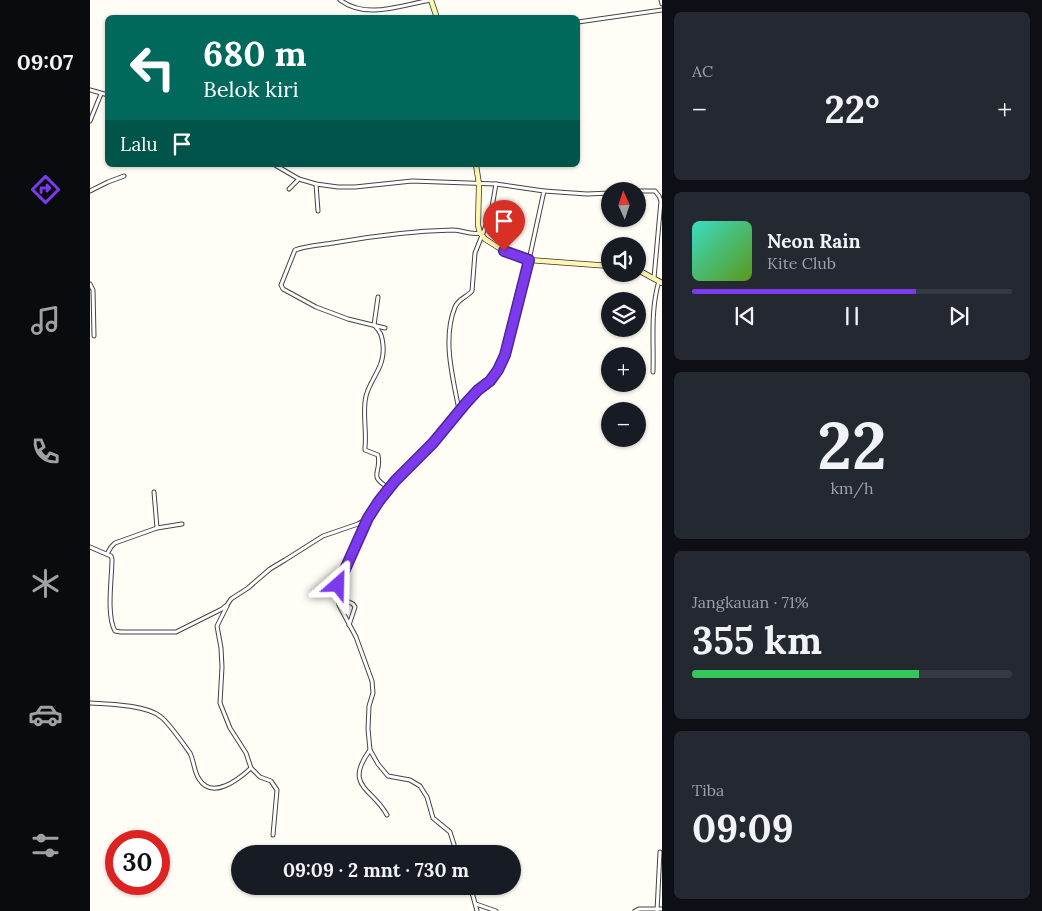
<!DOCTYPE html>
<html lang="id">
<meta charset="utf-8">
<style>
body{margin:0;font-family:Lora,serif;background:#242831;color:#f1f3f6;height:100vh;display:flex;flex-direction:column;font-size:19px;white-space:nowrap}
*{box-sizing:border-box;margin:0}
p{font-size:16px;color:#9ea1a6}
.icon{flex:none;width:28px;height:28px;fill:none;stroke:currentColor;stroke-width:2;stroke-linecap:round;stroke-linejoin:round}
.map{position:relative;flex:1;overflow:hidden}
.sheet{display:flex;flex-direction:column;gap:12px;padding:12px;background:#0d0f14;width:380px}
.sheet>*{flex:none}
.banner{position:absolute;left:15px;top:15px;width:475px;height:152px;border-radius:8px;box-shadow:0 1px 4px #0004;background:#00695c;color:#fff;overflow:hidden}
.needle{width:32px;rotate:357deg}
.tools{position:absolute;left:511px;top:182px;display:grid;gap:10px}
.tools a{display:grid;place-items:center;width:45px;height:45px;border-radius:50%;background:#171b24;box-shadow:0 1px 4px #0004;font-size:25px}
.speed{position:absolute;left:15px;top:830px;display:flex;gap:10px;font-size:25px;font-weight:700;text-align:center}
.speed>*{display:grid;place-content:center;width:65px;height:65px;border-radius:50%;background:#171b24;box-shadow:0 1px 4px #0004;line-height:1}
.speed .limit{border:8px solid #d22;background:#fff;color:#111}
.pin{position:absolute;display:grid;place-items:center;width:42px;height:42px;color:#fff;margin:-51px -21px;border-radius:50% 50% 50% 0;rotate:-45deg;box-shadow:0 0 5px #0007}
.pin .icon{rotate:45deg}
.me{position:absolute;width:55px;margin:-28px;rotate:25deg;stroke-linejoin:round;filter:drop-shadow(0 0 4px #0008)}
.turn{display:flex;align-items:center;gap:18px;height:105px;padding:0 15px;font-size:22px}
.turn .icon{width:65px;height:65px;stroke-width:2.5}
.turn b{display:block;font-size:35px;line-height:42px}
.then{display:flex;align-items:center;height:48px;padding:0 15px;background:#0003;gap:10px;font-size:19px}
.big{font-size:38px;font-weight:700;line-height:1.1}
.sheet .tile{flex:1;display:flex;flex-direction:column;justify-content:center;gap:8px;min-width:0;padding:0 18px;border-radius:8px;background:#242831}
.sheet .dial{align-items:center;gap:0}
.dial b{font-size:65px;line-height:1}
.song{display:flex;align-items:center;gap:15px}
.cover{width:60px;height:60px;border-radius:8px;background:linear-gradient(135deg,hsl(170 70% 55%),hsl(90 70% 35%))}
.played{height:5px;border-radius:2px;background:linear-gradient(90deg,#7c3aed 70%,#363941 70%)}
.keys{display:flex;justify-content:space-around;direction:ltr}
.heat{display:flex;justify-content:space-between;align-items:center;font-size:28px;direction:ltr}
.charge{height:8px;border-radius:4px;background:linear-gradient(90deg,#34c759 71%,#363941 0)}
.trip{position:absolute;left:141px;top:845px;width:290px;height:50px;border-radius:25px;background:#171b24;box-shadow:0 1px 4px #0004;font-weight:700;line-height:50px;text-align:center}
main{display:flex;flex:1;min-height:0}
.dock{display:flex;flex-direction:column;width:90px;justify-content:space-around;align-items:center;background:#090b0e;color:#9ea1a6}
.dock .icon{width:35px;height:35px}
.dock .current{color:#7c3aed}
.dock b{font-size:22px;color:#f1f3f6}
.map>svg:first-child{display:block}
</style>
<main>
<nav class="dock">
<b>09:07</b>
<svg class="icon current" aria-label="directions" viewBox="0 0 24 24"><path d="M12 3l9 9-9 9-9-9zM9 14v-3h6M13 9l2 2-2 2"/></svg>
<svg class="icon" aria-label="music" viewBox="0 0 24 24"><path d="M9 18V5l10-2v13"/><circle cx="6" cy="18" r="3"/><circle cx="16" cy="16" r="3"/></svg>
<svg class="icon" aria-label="phone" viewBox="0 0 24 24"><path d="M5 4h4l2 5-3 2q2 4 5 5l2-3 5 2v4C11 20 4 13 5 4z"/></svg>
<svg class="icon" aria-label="climate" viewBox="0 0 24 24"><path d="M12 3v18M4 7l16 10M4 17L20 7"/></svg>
<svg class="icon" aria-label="car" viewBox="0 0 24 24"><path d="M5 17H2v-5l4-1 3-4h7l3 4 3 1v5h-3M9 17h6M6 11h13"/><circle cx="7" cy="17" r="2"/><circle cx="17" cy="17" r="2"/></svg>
<svg class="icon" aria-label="filters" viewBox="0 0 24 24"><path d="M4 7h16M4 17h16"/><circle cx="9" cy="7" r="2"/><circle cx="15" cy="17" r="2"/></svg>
</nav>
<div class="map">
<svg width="572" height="911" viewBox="0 0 572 911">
<rect width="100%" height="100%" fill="#fffdf5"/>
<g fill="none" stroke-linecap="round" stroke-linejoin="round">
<defs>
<g id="street">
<path d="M250 0C277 20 311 5 341 0"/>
<polyline points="571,0 572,4"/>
<polyline points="488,22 572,10"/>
<polyline points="0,90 18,95"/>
<polyline points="0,121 11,94"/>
<polyline points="185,165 209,179 226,184 248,187 265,187 322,181 406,184 454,191 439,260 412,363 400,381 385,393 343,443 305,481 289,501 279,518 246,592 249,605 266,637 282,681 283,693 279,706 278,729 280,750 288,764 298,776 320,780 330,786 337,797 343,818 360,832 367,854"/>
<polyline points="226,184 228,211"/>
<polyline points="199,189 209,179"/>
<polyline points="0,191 18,182 34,176"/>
<polyline points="454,191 497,194 520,193"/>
<polyline points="546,191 565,191 569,196 571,201 564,278"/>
<polyline points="0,284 3,290 4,336"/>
<path d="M288 297 284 325C291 332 292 336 293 345 295 368 281 377 276 396 272 412 277 431 275 447V450L288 455C292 474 277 475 299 488"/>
<path d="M295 328 258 319 226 307 193 289 191 285 205 250C216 246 231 245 243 243 282 236 323 231 363 230 372 230 380 235 390 233"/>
<path d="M563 372C564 342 560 311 569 281"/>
<path d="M369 410C363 378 352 339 365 307 368 299 377 297 382 291L385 253 401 213 406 184"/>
<polyline points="67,528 92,524"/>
<path d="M0 547 21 556 22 559C22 578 16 615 25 631L31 632H86L132 609 137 605 141 599 158 588 180 569 195 560 233 536 268 524 278 518"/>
<polyline points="17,554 21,547 25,543 67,528 64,492"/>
<polyline points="247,596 263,604 265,607 259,625"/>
<polyline points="137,606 127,626 131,648 132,667 130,703 140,728 156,753 161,768 170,777 181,781 187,790 183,835"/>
<path d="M0 703C19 704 57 705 71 717 78 722 95 746 100 753 104 761 104 772 109 779 122 800 148 780 161 768"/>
<path d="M280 750C253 787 283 788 297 815"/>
<polyline points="378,886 383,896 387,911"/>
<polyline points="386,904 406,911"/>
<polyline points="545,911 549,909 572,909"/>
<polyline points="567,911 570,852"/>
</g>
<g id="secondary">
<polyline points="341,0 347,18"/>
<polyline points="386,165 389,184 388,225 390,233 395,239 414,251 439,260 520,266"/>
<polyline points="548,270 572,283"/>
</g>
</defs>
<!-- street casing -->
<use href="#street" stroke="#444" stroke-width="5"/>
<!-- secondary casing -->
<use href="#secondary" stroke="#333" stroke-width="6"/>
<!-- street -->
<use href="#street" stroke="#fff" stroke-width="3"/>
<!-- secondary -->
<use href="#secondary" stroke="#fff6b0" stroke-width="4.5"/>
</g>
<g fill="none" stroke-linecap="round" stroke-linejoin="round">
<defs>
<polyline id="route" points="248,585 278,518 289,501 305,481 343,443 376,403 388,390 400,381 408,370 415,355 439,260 414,251"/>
</defs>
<!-- route casing -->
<use href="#route" stroke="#51269a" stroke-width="12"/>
<!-- route -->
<use href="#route" stroke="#7c3aed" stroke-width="9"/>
</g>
</svg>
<div class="tools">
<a><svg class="needle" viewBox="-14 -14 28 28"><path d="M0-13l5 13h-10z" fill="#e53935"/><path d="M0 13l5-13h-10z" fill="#9ea1a6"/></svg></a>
<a><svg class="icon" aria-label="sound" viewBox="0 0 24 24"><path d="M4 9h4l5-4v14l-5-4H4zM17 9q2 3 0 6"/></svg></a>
<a><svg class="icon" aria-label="layers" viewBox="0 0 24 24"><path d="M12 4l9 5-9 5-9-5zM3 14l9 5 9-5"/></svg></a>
<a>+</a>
<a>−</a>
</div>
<div class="speed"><div class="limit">30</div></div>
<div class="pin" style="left:414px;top:251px;background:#d93025"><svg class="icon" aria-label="arrive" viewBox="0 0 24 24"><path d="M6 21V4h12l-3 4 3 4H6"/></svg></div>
<svg class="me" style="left:248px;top:585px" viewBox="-20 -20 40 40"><path d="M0-17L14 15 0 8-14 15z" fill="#7c3aed" stroke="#fff" stroke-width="4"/></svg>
<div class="trip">09:09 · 2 mnt · 730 m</div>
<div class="banner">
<div class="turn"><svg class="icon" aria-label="left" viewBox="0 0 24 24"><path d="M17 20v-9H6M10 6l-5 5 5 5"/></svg><div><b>680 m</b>Belok kiri</div></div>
<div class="then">Lalu<svg class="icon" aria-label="arrive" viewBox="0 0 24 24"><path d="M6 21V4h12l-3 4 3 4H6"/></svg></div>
</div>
</div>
<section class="sheet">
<div class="tile"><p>AC</p>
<div class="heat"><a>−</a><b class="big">22°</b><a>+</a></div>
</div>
<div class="tile">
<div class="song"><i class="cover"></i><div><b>Neon Rain</b><p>Kite Club</p></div></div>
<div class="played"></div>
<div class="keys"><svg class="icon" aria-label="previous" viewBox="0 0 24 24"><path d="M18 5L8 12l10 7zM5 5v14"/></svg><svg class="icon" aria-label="pause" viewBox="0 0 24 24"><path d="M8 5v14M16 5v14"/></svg><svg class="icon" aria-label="next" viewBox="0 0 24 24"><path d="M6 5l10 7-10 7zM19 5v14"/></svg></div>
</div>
<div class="tile dial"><b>22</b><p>km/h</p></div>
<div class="tile"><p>Jangkauan · 71%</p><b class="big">355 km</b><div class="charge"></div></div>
<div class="tile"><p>Tiba</p><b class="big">09:09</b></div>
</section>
</main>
